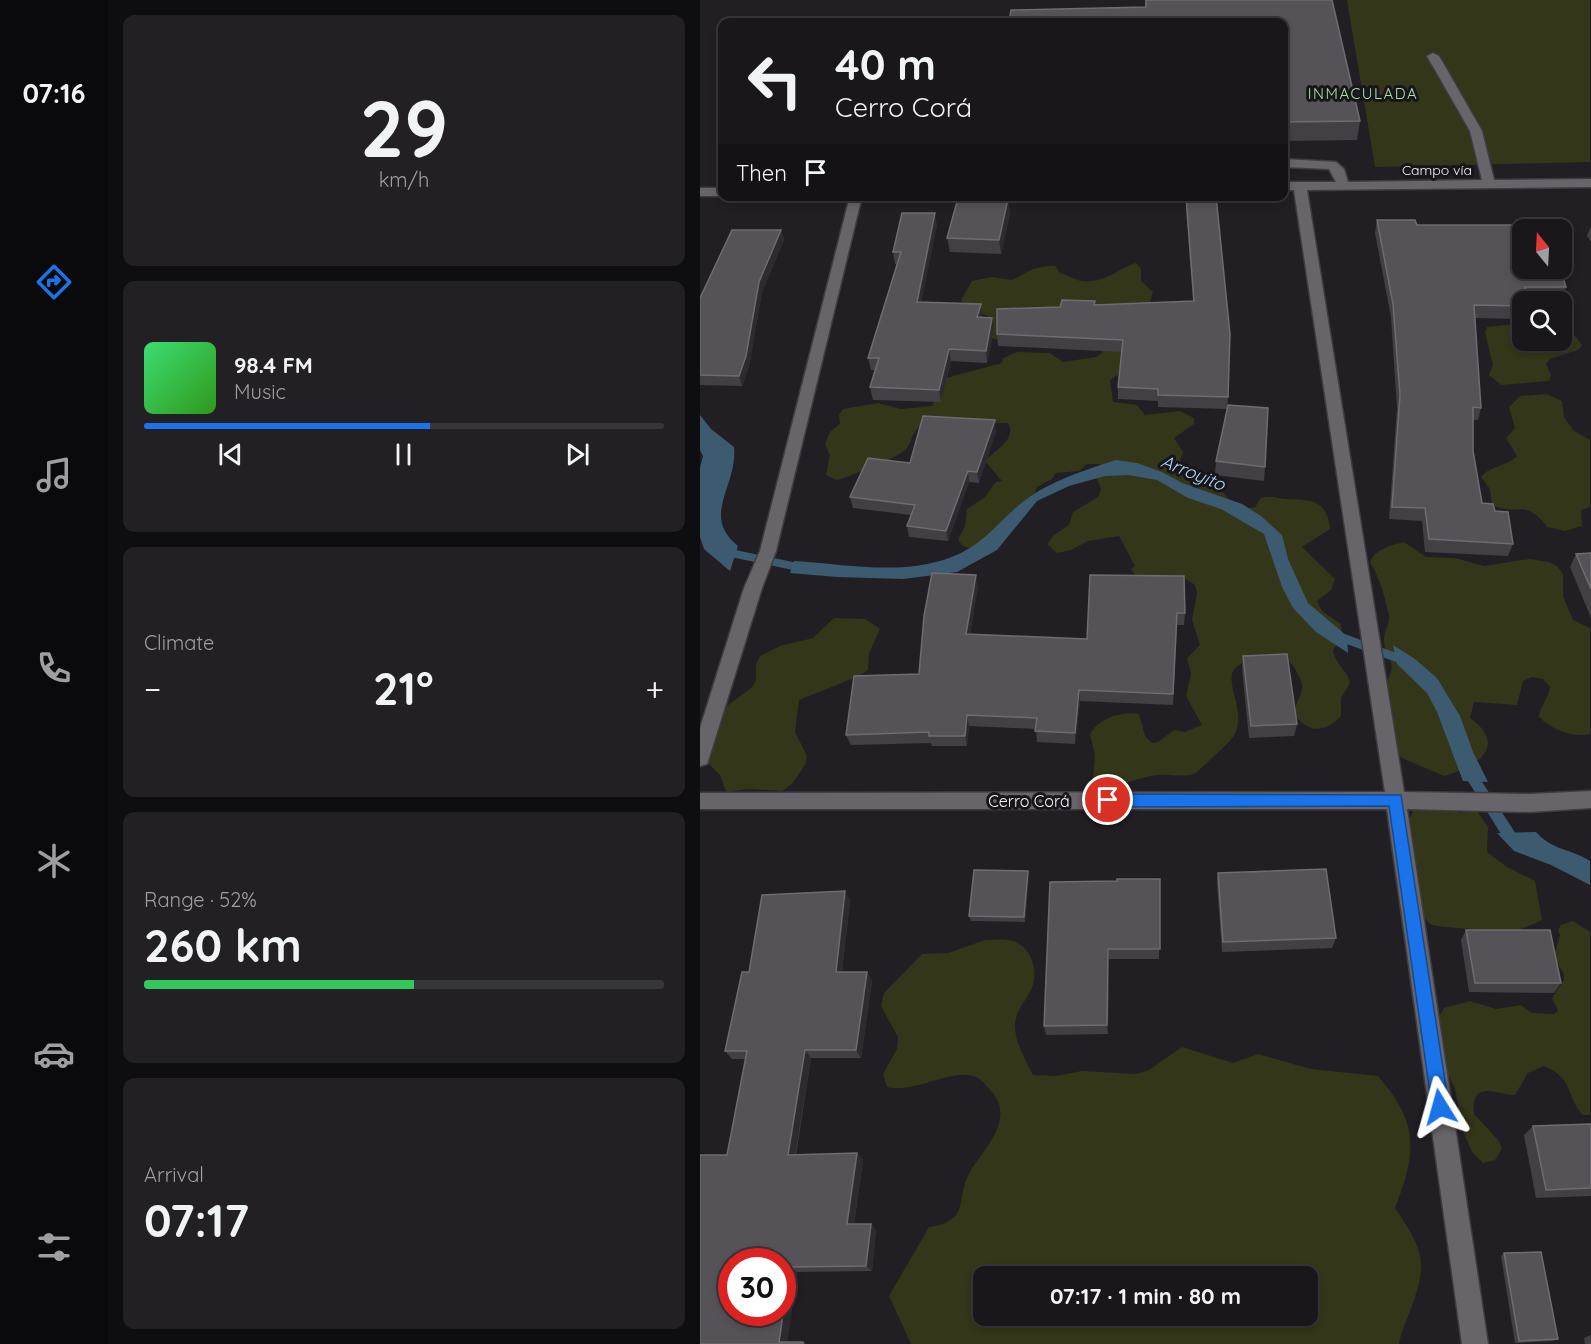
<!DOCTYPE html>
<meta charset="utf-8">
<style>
body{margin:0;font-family:Quicksand,sans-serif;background:#222024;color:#f1f3f6;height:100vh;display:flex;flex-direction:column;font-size:22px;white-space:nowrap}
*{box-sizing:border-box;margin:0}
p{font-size:20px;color:#9f9fa3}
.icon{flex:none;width:33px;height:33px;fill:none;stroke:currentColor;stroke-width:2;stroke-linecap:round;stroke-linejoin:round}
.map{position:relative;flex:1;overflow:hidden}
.panel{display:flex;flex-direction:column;gap:15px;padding:15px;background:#0e0d0f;width:592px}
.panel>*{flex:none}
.hud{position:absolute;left:18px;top:18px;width:570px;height:183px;border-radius:12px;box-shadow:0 3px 9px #0003,0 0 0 2px #37363a;background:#19171b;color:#f1f3f6;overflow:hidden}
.needle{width:39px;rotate:342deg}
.tools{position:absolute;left:812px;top:219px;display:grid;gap:12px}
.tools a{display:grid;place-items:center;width:60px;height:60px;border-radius:12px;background:#19171b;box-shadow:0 3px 9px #0003,0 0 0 2px #37363a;font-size:30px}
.speed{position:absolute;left:18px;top:1248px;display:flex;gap:12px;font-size:30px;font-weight:700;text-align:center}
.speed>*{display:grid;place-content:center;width:78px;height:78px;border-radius:50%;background:#19171b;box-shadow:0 3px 9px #0003,0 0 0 2px #37363a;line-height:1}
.speed .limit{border:9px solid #d22;background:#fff;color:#111}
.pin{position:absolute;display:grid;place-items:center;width:51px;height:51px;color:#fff;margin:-26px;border:3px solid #fff;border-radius:50%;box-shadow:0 2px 6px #0007}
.me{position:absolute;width:66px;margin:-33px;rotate:352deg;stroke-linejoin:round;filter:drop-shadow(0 0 4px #0008)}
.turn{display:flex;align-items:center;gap:21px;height:126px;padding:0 18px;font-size:27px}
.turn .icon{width:78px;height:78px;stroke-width:2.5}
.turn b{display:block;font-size:42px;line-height:51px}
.then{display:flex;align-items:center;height:57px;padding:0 18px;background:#0003;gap:12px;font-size:22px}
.big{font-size:45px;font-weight:800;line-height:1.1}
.panel .card{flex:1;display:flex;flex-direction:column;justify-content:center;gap:9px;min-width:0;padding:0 21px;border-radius:12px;background:#222024}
.panel .dial{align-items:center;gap:0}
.dial b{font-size:78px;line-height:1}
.song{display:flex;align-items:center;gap:18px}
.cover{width:72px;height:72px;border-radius:9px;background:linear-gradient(135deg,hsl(140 70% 55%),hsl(110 70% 35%))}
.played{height:6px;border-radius:3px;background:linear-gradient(90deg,#1a73e8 55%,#37363a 55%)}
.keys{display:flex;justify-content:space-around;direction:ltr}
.heat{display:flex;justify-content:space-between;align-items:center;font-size:33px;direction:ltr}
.charge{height:9px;border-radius:4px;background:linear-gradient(90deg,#34c759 52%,#37363a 0)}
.trip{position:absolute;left:273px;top:1266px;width:345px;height:60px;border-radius:12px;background:#19171b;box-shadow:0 3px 9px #0003,0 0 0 2px #37363a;font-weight:800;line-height:60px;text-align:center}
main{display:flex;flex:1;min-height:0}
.tabs{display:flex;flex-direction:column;width:108px;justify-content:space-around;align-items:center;background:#0a090b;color:#9f9fa3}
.tabs .icon{width:42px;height:42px}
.tabs .on{color:#1a73e8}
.tabs b{font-size:27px;color:#f1f3f6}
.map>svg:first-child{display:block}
</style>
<main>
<nav class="tabs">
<b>07:16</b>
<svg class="icon on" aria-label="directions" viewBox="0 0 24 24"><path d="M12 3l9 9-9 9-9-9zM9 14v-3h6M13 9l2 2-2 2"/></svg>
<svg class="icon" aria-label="music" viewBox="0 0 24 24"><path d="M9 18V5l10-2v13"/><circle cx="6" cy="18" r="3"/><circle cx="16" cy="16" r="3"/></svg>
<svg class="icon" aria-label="phone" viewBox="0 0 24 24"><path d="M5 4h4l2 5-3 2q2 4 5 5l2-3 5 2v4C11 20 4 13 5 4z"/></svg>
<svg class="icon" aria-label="climate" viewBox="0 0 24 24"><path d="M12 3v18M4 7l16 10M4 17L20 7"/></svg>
<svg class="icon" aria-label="car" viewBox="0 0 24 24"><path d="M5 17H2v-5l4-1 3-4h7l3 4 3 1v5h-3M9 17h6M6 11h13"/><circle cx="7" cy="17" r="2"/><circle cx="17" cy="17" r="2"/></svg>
<svg class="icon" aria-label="filters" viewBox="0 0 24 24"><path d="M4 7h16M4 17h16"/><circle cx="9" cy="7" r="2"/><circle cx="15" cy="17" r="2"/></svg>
</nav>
<section class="panel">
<div class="card dial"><b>29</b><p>km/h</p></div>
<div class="card">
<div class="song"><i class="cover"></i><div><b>98.4 FM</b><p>Music</p></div></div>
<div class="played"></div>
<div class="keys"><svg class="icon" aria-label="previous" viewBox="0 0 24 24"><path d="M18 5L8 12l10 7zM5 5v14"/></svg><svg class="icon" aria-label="pause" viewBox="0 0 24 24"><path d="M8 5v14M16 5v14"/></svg><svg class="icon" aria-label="next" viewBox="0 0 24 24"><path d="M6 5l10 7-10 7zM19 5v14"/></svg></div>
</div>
<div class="card"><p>Climate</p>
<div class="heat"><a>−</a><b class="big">21°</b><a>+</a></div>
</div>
<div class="card"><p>Range · 52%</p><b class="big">260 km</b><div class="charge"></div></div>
<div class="card"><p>Arrival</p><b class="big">07:17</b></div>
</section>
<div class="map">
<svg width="891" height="1344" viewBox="0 0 891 1344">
<rect width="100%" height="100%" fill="#211f24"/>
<!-- green -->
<g fill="#333618" fill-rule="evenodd">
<polygon points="647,0 890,0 890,162 675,167"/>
<path d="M436 263 441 269V281L453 292 450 302 444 308 298 340 292 338 288 316 268 308 261 300 272 281 292 277 312 280C328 272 334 266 355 266L360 273C368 275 374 280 382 281 404 284 417 269 436 263Z"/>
<polygon points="817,324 822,325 822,340 861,340 861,332 875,336 882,345 878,350 850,359 846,364 851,375 849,381 801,385 789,375 793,365 785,332 787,327"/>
<path d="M416 335 431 371 419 374 410 380 413 402 437 405 445 415 480 411 494 418V424L474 438 483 452 478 467 491 476 495 486C502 488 508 485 514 487 529 492 532 514 555 507L561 498C570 495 576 498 585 499 611 500 627 499 630 529L602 547 635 579 631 590 617 601 622 611 641 624 642 637 633 650C635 665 648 670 650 683L641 698V716C625 733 607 734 594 713 601 686 609 692 592 664 584 657 572 658 561 659 504 665 550 700 535 734 531 742 504 765 496 773 484 778 470 774 457 775 438 777 421 788 400 786L393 778 395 754 390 735C397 718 424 711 439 714L445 736 452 743 458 742 474 730 485 732 502 725 486 696 491 674 487 658 500 645 492 620 497 593 495 585 480 575 436 576 431 569 435 566 419 536 388 541 371 550 357 553 347 544 354 535 369 525 373 512 398 497 401 489 396 476 400 464H387L379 471 356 473 352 479 337 487 332 501 308 529 271 549 263 546 258 540 265 526 267 509 285 497 296 482 302 481 285 461C295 450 317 440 308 423L222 424C209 436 214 438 207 448 200 458 150 476 137 480L126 475 130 455 125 444 130 432 140 424 139 415 143 409 178 403 201 409 232 406 246 378 302 363 303 358 317 352 350 353 363 362 396 357 402 353 405 342Z"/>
<path d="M846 394 862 401 864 417 874 431 890 440V507L881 510 882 526 865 531 847 527C825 497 819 517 792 505L790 489 781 477C791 465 806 467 817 456L806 438 815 428 809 407 820 396Z"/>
<path d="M704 542 726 557 755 558 784 566 830 559 849 562 857 566 863 574V596L873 620 890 628V734C873 738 852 730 839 717 840 706 848 699 850 687L843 679 832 677 823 681 817 705 774 702 770 718C810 747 775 767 744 776L702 758 695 751 693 722 683 688C702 657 684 664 684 639 684 632 690 623 689 616 685 597 680 579 670 562 675 549 692 545 704 542Z"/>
<polygon points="134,618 165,619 180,629 169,653 168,670 159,676 99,700 95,732 107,756 105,765 92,784 82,791 48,789 26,792 20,775 7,762 8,753 17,735 18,717 23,709 51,688 56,681 56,664 60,656 80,646 113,638"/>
<path d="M738 802 761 813 775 808 788 827 787 852 807 867 835 881 842 920C834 924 825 928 816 930 807 931 734 928 730 924 716 910 717 894 719 876L712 867 707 826 714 808Z"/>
<path d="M873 921 890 932V1115H883C865 1096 875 1079 844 1066L828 1073 815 1095C800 1096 770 1077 774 1114L799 1141 802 1149 795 1160 783 1163 772 1152 763 1131 755 1089 743 1063 744 1044 738 1018 744 1008 770 1001 796 1009 821 1005 832 1013 854 1014 858 1011 852 998 864 980V974L854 957 860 935 858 930 861 925Z"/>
<path d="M285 940C292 940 301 939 308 940 331 943 340 971 331 990 325 1002 314 1013 315 1028 316 1044 326 1061 333 1075L356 1076 382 1071 436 1074 449 1070 482 1047 533 1063 558 1054 611 1069 678 1076C719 1123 717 1152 695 1208 722 1248 729 1261 711 1308 707 1320 701 1332 699 1344H211L189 1296 229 1227C273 1221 254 1197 271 1170 285 1148 314 1120 293 1093 288 1088 283 1080 276 1077 253 1067 215 1094 187 1087L183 1074 197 1049 198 1037 181 1006 184 993 222 954 248 953ZM608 1276V1316H284V1276Z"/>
</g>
<!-- water -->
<g fill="#3c5b71">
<path d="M0 415 11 429 34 447C38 486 0 516 38 546L30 571 4 549 0 537V467L3 456 0 450Z"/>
<path d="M416 460 437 463 462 472 482 483 542 504 561 516 582 535 588 559 608 603 647 636 648 653 616 632 593 608 582 587 564 534 521 509 488 498 457 480 428 475 405 476 369 486 337 501 297 550 257 572 203 579 137 577 90 573 94 561C147 564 210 578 261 553 287 540 302 518 324 501 352 480 383 471 416 460Z"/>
<polygon points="693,645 715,659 737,678 760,716 773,752 788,782 763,781 737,712 727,693 697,664"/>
<path d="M836 832C853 851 869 848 890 861V885L851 865 814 851 797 833Z"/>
</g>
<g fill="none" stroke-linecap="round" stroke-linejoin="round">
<!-- stream -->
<g fill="#3c5b71" fill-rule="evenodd">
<polygon points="21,547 107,565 113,569 107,573 17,554 15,551"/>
<polygon points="634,630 707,657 715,666 713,669 709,671 699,663 630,638 628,635 630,632"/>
<polygon points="767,764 771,765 816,834 824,838 826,842 824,846 819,848 806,842 763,773 761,769 763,765"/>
</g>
<defs>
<g id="minor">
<polygon points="733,53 739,56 782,131 794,180 891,179 891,187 607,190 704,792 830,794 891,791 891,808 830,812 707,809 788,1344 762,1344 687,809 0,809 0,793 685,792 594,190 584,190 584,182 636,182 629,169 584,167 584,159 636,162 644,169 648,182 782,180 770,131 727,56"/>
<rect x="0" y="188" width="22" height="8"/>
<polygon points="150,196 162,196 76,551 62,588 9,758 7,764 0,766 0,728 44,588 60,551"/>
</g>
</defs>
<!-- minor casing -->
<use href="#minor" stroke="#3e3c40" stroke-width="3"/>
<!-- minor -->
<use href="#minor" fill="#67646a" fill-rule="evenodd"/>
</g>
<!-- wall -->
<g fill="#424045">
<polygon points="445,0 632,0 660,121 657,140 584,141 584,22 445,7"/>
<polygon points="486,197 528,397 527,409 458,407 458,401 418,399 418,387 422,352 298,346 297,334 395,305 493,301 486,209"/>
<polygon points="308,199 310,213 301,254 250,252 247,238"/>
<polygon points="677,220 717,225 866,287 862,300 829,300 822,302 822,319 775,318 781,408 778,420 773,420 773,451 782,503 795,511 813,544 808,556 725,552 722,521 689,519 697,408 691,317 675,233"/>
<polygon points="237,225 221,302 281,304 282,318 292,318 294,330 287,363 251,361 241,402 173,400 170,387 175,370 171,370 168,358 197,264 195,264 193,252"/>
<polygon points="891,226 891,242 887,236"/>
<polygon points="81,230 84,240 62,292 49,366 42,386 0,385 0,298"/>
<polygon points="296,431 279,483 269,482 248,541 209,537 207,526 211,515 153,508 150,497 210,463"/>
<polygon points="516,461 565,467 564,481 515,475"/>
<polygon points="891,553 891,618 870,567 876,554"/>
<polygon points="390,575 485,613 484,625 477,625 473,705 380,701 375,744 337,742 336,729 269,726 267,746 232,746 231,743 151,745 146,735 219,674 278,586 270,634 387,639"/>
<polygon points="543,656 597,724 594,736 549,738 542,668"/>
<polygon points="328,871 329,876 325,922 271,921 269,916"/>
<polygon points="518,873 636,938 632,948 522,952 517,884"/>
<polygon points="460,879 459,959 409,959 408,1034 346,1035 344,1026 417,881"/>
<polygon points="145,891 150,901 142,972 167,972 172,981 161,1058 111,1058 96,1155 157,1153 163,1160 154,1224 171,1224 176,1230 172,1271 97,1272 87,1342 103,1342 106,1344 0,1344 27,1155 46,1059 32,1059 25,1051 49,972"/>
<polygon points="766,930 861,983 854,993 769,992 761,940"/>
<polygon points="891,1124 891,1196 836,1198 824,1135 833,1126"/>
<polygon points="804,1253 858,1339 853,1341 815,1343 801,1256"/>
<polygon points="891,1335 891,1344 885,1344 884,1338"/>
</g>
<!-- shaded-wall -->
<g fill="#2d2a30">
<polygon points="308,199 310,213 301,254 299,240"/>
<polygon points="235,213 237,225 219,314 217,302"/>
<polygon points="81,230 84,240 62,292 49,366 42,386 39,376 59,282"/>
<polygon points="281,304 282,316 279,330 277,317"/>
<polygon points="292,318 294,330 287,363 286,351"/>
<polygon points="249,349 251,361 241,402 239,390"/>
<polygon points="295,420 296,431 279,483 277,472"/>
<polygon points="268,471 269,482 248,541 246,531"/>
<polygon points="276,575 278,586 268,645 266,634"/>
<polygon points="379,690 380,701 375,744 375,733"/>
<polygon points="267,715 269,726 267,746 265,736"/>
<polygon points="328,871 329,876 325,922 324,917"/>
<polygon points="145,891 150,901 141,981 136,972"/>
<polygon points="408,949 409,959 408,1034 407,1025"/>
<polygon points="167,972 172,981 161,1058 156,1050"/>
<polygon points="105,1050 111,1058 94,1162 88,1155"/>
<polygon points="157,1153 163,1160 153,1230 147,1224"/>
<polygon points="171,1224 176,1230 172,1271 166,1266"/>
<polygon points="90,1267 97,1272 87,1344 79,1342"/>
</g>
<!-- building -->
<g fill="#555358" stroke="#6e6c71" stroke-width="1.5" fill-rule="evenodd">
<polygon points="446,0 632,0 660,121 584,122 584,22 309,22 311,10 446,7"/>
<polygon points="516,196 530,334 528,397 458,395 458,389 418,387 423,340 297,334 297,309 360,307 362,300 395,301 394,305 494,301 486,197"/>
<polygon points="258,198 308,199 299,240 247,238"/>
<polygon points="202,213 235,213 217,302 281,304 277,317 292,318 286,351 249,349 239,390 170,387 179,358 168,358 201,252 193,252"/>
<polygon points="677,220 715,220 717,225 847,225 849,230 822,230 822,268 860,268 866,287 825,287 829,302 822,302 822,306 774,305 781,408 773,407 773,451 782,503 793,504 795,511 808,512 813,544 729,539 725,508 692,507 700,395 693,304"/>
<polygon points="32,230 81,230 59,282 46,356 39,376 0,375 0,298"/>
<polygon points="528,405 568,408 565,467 516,461"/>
<polygon points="223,416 295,420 277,472 268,471 246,531 207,526 215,505 150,497 168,458 210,463"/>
<polygon points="891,553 891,589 876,554"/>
<polygon points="232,573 276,575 266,634 387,639 390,575 484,576 485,613 477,613 473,694 379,690 375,733 335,731 337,718 267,715 265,736 229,736 229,732 146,735 154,676 219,674 224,616"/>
<polygon points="587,654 597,724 551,726 543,656"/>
<polygon points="626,869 636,938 523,942 518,873"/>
<polygon points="274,870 328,871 324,917 269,916"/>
<polygon points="417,879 460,879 460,949 408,949 407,1025 344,1026 350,882 417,881"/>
<path d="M145 891 136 972H167L156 1050H105L88 1155 157 1153 147 1224H171L166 1266 90 1267 79 1342H103V1344H0V1155H27L47 1051H25L42 972H49L62 895ZM32 1262H82V1312H32Z"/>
<polygon points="766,930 850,930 861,983 775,983"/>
<polygon points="891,1124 891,1188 846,1190 833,1126"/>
<polygon points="841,1252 858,1339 819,1341 804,1253"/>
</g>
<!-- route -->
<polygon fill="#1a73e8" stroke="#114b97" stroke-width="1.5" points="408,794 701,795 749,1107 746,1114 740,1116 734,1114 732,1107 689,806 408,807 400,800"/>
<g text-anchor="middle" stroke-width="6" stroke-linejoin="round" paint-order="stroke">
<!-- far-street labels -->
<g font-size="14" fill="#f4f3f6" stroke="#18161a">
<text x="737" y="175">Campo vía</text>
</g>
<!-- far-neighbourhood labels -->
<g font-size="15" letter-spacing="1.5" fill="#a7e0a4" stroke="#18161a">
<text x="663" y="99">INMACULADA</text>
</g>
<!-- street labels -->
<g font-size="16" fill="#f4f3f6" stroke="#18161a">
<text x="329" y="807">Cerro Corá</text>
</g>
<!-- water labels -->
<g font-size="18" font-style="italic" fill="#abd7f8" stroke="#18161a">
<text transform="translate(493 473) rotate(22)" y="6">Arroyito</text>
</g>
</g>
</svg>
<div class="tools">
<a><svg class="needle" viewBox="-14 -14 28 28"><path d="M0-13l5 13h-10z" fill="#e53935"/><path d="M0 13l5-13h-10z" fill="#9f9fa3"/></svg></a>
<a><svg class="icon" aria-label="search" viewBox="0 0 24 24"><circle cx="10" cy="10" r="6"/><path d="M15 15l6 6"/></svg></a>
</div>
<div class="speed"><div class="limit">30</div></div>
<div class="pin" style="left:408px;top:800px;background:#d93025"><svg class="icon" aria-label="arrive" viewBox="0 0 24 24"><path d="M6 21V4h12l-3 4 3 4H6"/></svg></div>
<svg class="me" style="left:740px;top:1107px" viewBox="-20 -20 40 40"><path d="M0-17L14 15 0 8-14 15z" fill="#1a73e8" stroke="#fff" stroke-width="4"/></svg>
<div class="trip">07:17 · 1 min · 80 m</div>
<div class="hud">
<div class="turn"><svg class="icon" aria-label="left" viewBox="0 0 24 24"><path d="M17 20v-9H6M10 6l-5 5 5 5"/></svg><div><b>40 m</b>Cerro Corá</div></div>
<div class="then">Then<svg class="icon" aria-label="arrive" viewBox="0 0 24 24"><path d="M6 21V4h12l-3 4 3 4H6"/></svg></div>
</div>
</div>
</main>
